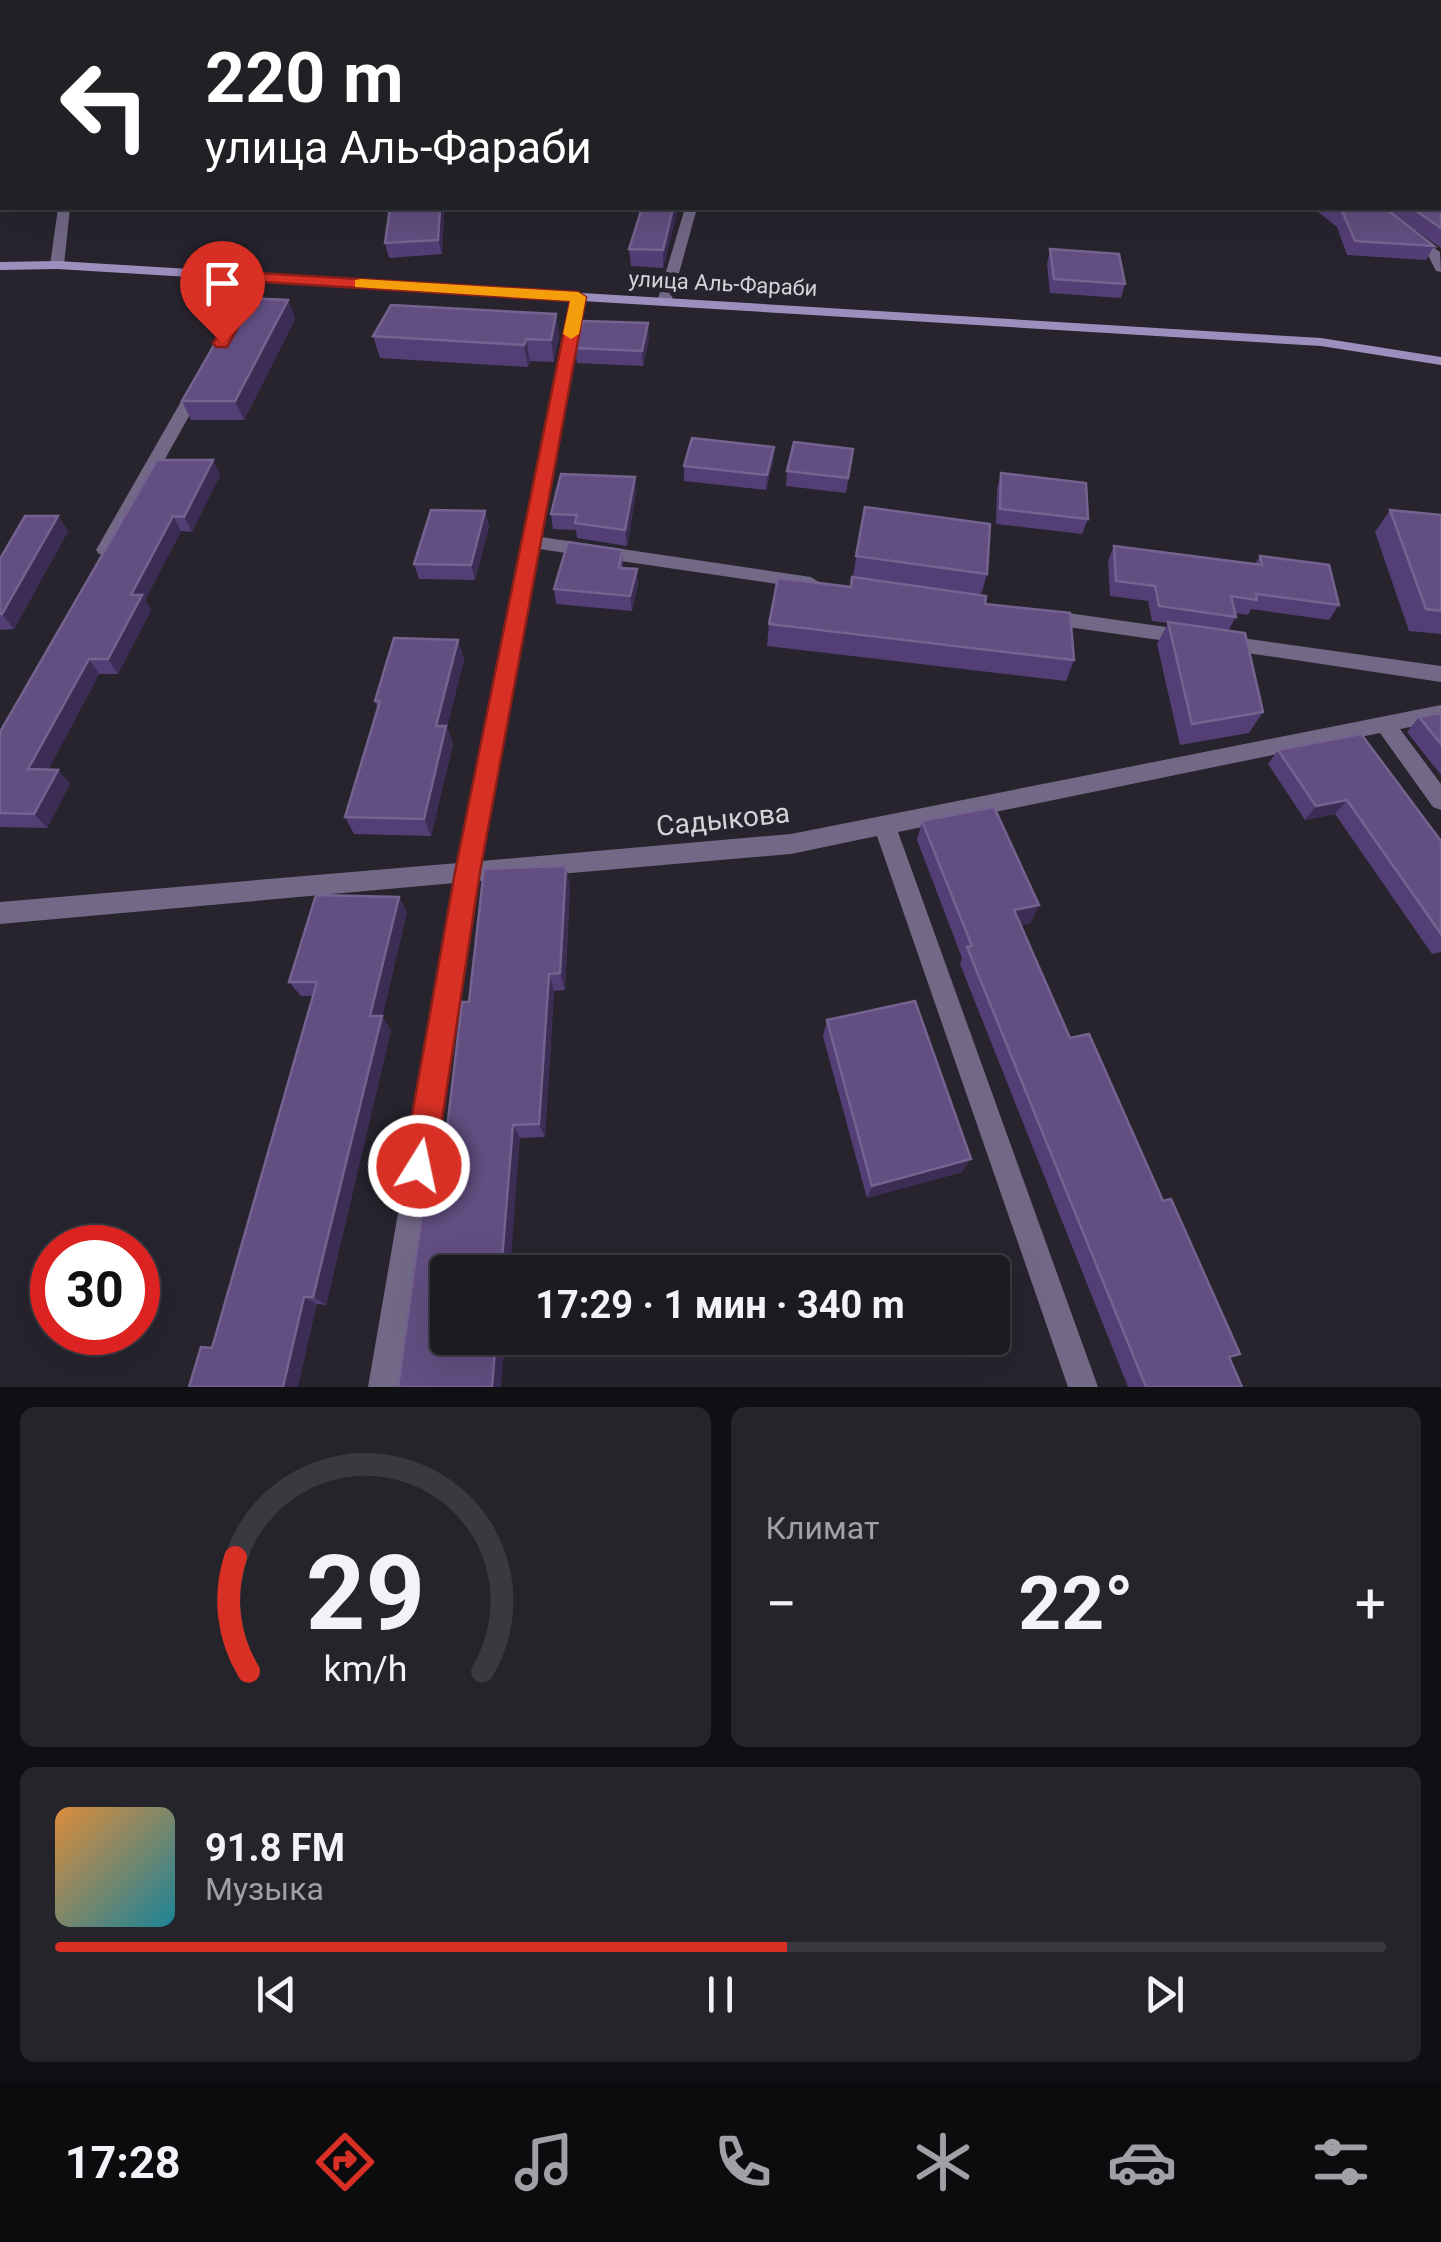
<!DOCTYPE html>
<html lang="ru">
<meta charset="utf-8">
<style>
body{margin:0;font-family:Roboto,sans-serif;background:#25242a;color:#f1f3f6;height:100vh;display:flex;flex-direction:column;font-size:38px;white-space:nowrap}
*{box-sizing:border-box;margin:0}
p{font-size:32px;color:#a0a1a5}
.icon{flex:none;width:55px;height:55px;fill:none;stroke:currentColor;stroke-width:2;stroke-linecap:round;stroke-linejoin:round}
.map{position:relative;height:1387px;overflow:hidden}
.details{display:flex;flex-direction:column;gap:20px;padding:20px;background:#100f13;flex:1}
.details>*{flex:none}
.top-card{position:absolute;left:0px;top:0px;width:1442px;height:210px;box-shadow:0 10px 40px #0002,0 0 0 2px #3b3940;background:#202124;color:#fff;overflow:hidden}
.speed{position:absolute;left:30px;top:1225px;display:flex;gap:20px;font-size:50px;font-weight:700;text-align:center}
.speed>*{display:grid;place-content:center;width:130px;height:130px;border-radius:50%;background:#1d1b22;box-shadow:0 10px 40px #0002,0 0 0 2px #3b3940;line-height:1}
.speed .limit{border:15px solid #d22;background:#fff;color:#111}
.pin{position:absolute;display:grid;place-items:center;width:85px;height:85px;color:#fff;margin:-102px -42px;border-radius:50% 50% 50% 0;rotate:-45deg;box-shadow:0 0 10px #0007}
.pin .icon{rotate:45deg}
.me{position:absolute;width:110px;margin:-55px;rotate:10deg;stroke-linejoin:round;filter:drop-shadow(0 0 8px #0008)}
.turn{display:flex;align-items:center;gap:35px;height:210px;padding:0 40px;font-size:45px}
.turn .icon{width:130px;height:130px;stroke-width:2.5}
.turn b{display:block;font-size:70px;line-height:85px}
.big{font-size:75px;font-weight:700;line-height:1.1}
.details .widget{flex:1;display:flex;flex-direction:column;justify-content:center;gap:15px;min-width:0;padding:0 35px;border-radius:15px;background:#25242a}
.details .dial{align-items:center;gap:0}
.dial svg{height:260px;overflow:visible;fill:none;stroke:#3b3940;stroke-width:7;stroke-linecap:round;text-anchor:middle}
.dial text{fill:#f1f3f6;stroke:none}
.song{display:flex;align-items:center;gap:30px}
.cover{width:120px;height:120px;border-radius:15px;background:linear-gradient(135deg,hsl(30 70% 55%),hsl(190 70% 35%))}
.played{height:10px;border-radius:5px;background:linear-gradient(90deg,#d93025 55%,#3b3940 55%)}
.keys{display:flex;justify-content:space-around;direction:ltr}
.heat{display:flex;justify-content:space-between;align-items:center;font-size:55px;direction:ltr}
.details .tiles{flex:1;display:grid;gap:20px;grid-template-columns:1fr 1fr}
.widget:last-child{grid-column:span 2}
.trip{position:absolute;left:430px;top:1255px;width:580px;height:100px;border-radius:10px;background:#1d1b22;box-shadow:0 10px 40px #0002,0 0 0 2px #3b3940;font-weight:700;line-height:100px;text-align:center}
.tab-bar{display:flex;height:160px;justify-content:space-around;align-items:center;background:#0c0b0e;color:#a0a1a5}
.tab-bar .icon{width:70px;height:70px}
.tab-bar .selected{color:#d93025}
.tab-bar b{font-size:45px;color:#f1f3f6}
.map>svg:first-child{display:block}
</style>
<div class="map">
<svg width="1441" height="1387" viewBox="0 0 1441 1387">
<rect width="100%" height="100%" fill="#27242e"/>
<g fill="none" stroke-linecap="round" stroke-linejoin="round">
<!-- street -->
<g fill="#726986" fill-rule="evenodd">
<polygon points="6,0 16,0 18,2 8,2"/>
<polygon points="1283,0 1296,0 1298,2 1286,2"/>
<rect x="0" y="52" width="2" height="6"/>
<polygon points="58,208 70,208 64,265 57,269 50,265"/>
<polygon points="685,208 697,208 671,302 664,306 657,302"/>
<polygon points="1366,208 1379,208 1440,252 1441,272 1436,271 1429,257"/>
<polygon points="253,275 265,278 240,322 230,322 228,319"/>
<polygon points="578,293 585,297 541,537 811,577 820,583 811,589 539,549 481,861 791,834 1441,705 1441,721 1400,729 1441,784 1441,810 1433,807 1380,733 898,832 1098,1387 1068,1387 877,836 791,854 478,881 398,1387 368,1387 455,883 0,924 0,902 458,863 571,297"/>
<polygon points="199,379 207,384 114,550 111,554 99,554 96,550 191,384"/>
<polygon points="1047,610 1187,630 1197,637 1187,644 1047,624 1038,617"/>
<polygon points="1221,635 1441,666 1441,682 1221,649 1211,642"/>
</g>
<!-- secondary -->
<polygon fill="#9d8fbd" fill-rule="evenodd" points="57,261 1321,338 1441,357 1441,365 1321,346 57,269 0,270 0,262"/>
</g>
<!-- wall -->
<g fill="#543e76">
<polygon points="1441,179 1441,248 1385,208 1440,208"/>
<polygon points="642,208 678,208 663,268 631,266 629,249"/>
<polygon points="1313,208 1385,208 1434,246 1426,260 1347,255 1337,227"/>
<polygon points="444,211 442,254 389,258 385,243"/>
<polygon points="1050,249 1125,284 1121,298 1050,293 1047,264"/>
<polygon points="288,300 295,319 244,420 191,420 182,401"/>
<polygon points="556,314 559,336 554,362 530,361 528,367 380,358 373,336"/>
<polygon points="649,338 643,366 577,363 575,348"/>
<polygon points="774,447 773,462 766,490 684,481 684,466"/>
<polygon points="853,449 846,493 786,486 787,471"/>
<polygon points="213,460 220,475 192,532 181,531 145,600 151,610 118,674 99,674 48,770 58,770 70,784 47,828 0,827 0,732"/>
<polygon points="1001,473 1088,519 1082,534 996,524 997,489"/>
<polygon points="635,477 636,492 627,546 577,538 576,530 553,529 551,514"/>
<polygon points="865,507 987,574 981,595 985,604 1074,660 1066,681 767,646 769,624 851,587"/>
<polygon points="1390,510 1441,515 1441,634 1409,631 1375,532"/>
<polygon points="485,511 489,526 475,580 419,579 414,564"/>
<polygon points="58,516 68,531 14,629 0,630 0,559"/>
<polygon points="1114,546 1255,564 1260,556 1339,605 1329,620 1251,609 1248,615 1235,613 1236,617 1228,631 1263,712 1249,733 1180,745 1157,644 1168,623 1152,621 1148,601 1110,596 1108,561"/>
<polygon points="622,550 623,568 638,584 632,611 556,604 554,589"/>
<polygon points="458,640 464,659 447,727 453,744 431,836 354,834 345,817 378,709 375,701"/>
<polygon points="1441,713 1441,775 1407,732 1419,717"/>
<polygon points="1278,750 1441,841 1441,952 1432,954 1335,814 1305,820 1268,764"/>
<polygon points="922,821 1039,905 1030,923 1021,925 1070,1038 1230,1358 1242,1387 1128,1387 960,964 962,958 917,840"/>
<polygon points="570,885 565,990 554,991 545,1137 520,1138 444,1154 469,1002"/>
<polygon points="407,912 382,1017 391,1030 326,1305 317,1304 212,1348 313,996 301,996 289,982"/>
<polygon points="827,1020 962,1172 867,1198 823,1036"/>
</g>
<!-- shaded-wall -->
<g fill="#3c2d55">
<polygon points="440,208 443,208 444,211 442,254 438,240"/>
<polygon points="673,208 678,208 663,268 663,250"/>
<polygon points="288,300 295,319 244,420 235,401"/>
<polygon points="556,314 559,336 554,362 551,340"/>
<polygon points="648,323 649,338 643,366 642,351"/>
<polygon points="526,339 530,361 528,367 524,345"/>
<polygon points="774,447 773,462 766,490 767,475"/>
<polygon points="213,460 220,475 192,532 184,517"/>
<polygon points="635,477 636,492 627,546 625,530"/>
<polygon points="485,511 489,526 475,580 471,565"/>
<polygon points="58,516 68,531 14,629 2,614"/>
<polygon points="173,516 181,531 145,600 151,610 118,674 108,659 131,595"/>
<polygon points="637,569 638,584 632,611 630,596"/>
<polygon points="458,640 464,659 447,727 453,744 431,836 424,819 436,726"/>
<polygon points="89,659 99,674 41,783 28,769"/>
<polygon points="58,770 70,784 47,828 34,814"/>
<polygon points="1347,800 1335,814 1305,820 1316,806"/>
<polygon points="566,866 570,885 565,990 560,973"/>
<polygon points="399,897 407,912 382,1017 391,1030 326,1305 313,1297 370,1016"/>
<polygon points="1039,905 1030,923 1006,928 1014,910"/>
<polygon points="549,974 554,991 545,1137 539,1124"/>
<polygon points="513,1125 520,1138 510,1272 501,1272"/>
<polygon points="971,1159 962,1172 867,1198 872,1186"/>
<polygon points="304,1297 317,1304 298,1387 283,1387"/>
<polygon points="496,1338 505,1338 501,1387 492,1387"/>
</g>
<!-- building -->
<g fill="#624e81" stroke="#74638f" stroke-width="2.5">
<polygon points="352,0 454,0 454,2 345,2 351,2"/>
<polygon points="573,0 688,0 688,2 572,2"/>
<polygon points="800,0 891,0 892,2 802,2"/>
<polygon points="1343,0 1441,0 1441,117 1440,2 1339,2 1337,1"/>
<polygon points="1440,178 1441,179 1441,228 1412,208 1440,208"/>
<polygon points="390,208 440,208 438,240 385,243"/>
<polygon points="642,208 673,208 663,250 629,249"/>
<polygon points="1337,208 1385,208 1434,246 1355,241 1343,213"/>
<polygon points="1050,249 1119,254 1125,284 1054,279"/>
<polygon points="241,298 288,300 235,401 182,401"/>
<polygon points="391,305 556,314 551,340 526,339 524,345 373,336"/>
<polygon points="583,321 648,323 642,351 575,348"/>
<polygon points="692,438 774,447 767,475 684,466"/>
<polygon points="794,442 853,449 848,478 787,471"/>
<polygon points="157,460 213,460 184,517 173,516 131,595 142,595 108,659 89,659 28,769 58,770 34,814 0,813 0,732"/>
<polygon points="1001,473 1086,483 1088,519 1000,509"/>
<polygon points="561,474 635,477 625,530 575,523 577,515 551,514"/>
<polygon points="865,507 990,524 987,574 856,556"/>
<polygon points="431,510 485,511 471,565 414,564"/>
<polygon points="1390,510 1441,515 1441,611 1426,609"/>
<polygon points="25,516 58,516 2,614 0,614 0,559"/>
<polygon points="568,542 622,550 619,568 637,569 630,596 554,589"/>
<polygon points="1114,546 1262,565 1260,556 1329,565 1339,605 1256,594 1257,600 1231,596 1236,617 1159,606 1155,586 1116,581"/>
<polygon points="852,577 986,596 985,604 1070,613 1074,660 769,624 778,578 851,587"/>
<polygon points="1168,622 1245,633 1263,712 1192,724"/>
<polygon points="394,638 458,640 436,726 446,726 424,819 345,817 380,701 375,701"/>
<polygon points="1441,713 1441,744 1419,717"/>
<polygon points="1361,734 1441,841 1441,934 1347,800 1316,806 1278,750"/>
<polygon points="994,807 1039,905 1014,910 1070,1038 1089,1034 1163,1201 1171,1199 1240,1354 1229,1357 1242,1387 1146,1387 967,947 972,946 922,821"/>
<polygon points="566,866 560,973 549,974 539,1124 513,1125 501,1272 448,1272 448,1338 496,1338 492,1387 398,1387 430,1154 444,1154 462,1002 469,1002 484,869"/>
<polygon points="316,895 399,897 370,1016 382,1016 313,1297 304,1297 283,1387 189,1387 201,1347 212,1348 317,982 289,982"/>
<polygon points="915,1001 971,1159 872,1186 827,1020"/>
</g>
<!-- route -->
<polygon fill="#d93025" stroke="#8d1f18" stroke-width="2.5" points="258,273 578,292 586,297 480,872 435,1166 430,1177 419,1182 408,1177 403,1166 455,872 570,301 263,282 227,347 216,347 213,343 251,278"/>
<!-- slow -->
<polygon fill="#f59e0b" points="361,279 578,292 586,297 579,334 571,339 563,334 570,301 355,287 355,280"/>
<g text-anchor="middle" stroke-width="9" stroke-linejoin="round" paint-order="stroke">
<!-- far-street labels -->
<g font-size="22" fill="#d5d3da" stroke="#27242e">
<text transform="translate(723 283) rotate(3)" y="8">улица Аль-Фараби</text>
</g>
<!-- street labels -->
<g font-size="28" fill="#d5d3da" stroke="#27242e">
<text transform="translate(723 819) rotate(-6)" y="10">Садыкова</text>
</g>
</g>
</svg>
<div class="speed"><div class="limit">30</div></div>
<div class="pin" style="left:222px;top:343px;background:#d93025"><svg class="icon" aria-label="arrive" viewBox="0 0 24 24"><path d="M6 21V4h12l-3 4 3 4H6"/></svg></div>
<svg class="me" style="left:419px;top:1166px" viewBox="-20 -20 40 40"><circle r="17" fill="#d93025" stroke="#fff" stroke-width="3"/><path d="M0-11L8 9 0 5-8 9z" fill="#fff"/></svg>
<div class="trip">17:29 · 1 мин · 340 m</div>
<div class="top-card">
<div class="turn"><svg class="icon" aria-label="left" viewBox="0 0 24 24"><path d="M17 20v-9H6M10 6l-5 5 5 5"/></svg><div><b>220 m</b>улица Аль-Фараби</div></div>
</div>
</div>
<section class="details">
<div class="tiles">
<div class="widget dial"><svg viewBox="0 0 100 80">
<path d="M14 69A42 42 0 1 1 86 69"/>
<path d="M14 69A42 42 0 0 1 10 34" stroke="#d93025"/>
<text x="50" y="56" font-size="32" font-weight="700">29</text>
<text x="50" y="72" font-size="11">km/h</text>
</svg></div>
<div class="widget"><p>Климат</p>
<div class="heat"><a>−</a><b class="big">22°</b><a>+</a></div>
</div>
<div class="widget">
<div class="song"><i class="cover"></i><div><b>91.8 FM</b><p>Музыка</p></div></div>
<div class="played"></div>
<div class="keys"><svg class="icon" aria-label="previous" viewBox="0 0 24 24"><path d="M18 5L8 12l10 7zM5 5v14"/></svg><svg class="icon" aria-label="pause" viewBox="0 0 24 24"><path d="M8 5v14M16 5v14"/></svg><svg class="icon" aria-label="next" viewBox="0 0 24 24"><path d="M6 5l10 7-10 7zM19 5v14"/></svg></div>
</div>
</div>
</section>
<nav class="tab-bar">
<b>17:28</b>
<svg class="icon selected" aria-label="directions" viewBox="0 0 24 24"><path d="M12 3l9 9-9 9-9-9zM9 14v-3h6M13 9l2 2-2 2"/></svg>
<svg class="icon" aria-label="music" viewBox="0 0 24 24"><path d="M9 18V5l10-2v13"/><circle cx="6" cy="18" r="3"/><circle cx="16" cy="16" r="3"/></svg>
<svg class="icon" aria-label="phone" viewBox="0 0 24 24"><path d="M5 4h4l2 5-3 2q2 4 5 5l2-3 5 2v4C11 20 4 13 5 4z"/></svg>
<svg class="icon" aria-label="climate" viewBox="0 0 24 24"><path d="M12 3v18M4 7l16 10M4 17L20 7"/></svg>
<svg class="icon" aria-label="car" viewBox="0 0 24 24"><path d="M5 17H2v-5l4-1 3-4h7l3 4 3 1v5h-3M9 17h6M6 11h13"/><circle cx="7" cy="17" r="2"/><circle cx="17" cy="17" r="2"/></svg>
<svg class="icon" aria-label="filters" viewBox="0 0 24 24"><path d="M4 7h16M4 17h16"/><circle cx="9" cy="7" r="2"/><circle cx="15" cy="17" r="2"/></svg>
</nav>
